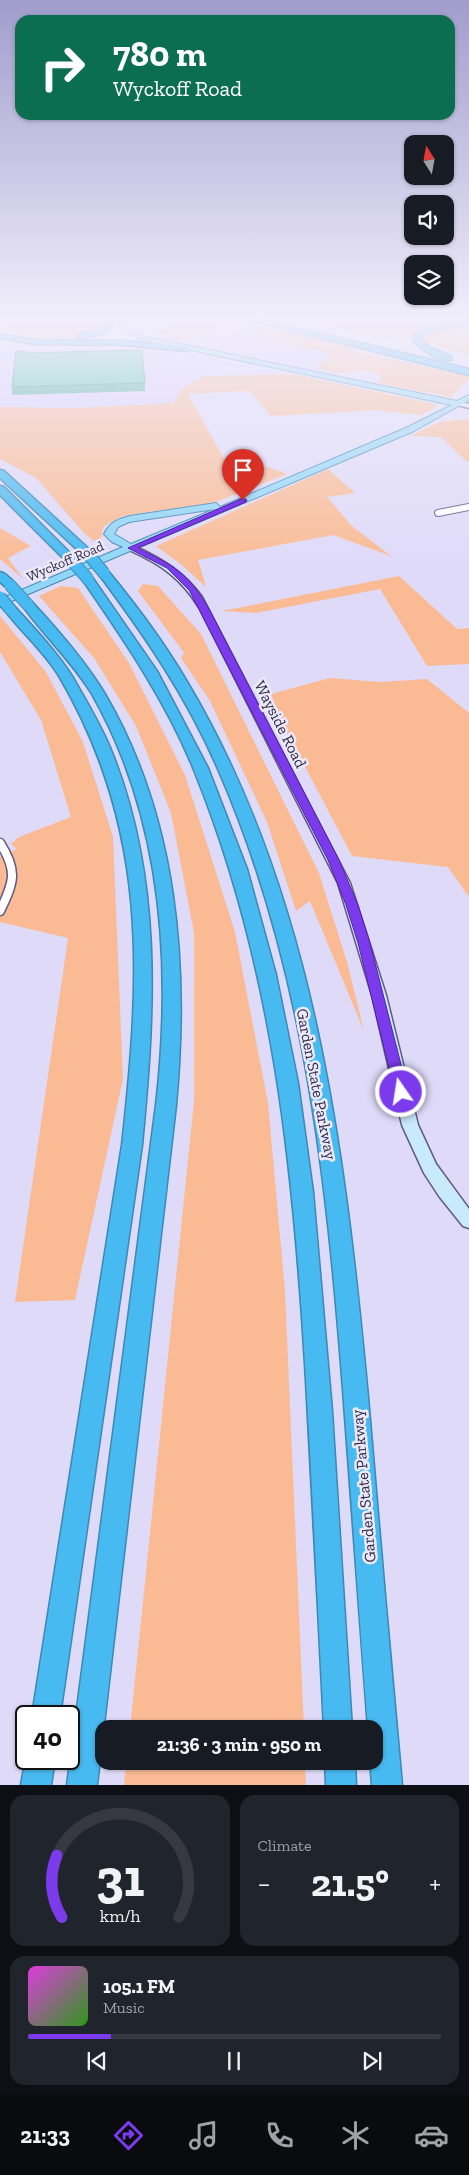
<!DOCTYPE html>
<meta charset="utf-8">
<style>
body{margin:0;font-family:"Zilla Slab",serif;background:#20242c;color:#f1f3f6;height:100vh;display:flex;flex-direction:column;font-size:19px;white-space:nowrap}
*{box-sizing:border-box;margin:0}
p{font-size:16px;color:#9ea1a6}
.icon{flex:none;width:28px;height:28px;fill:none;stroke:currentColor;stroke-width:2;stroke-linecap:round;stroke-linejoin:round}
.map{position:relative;height:1785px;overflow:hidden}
.side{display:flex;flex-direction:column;gap:10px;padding:10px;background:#0d0f14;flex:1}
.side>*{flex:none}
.guide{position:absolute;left:15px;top:15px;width:440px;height:105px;border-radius:15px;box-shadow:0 1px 4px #0004;background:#0b6e4f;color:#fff;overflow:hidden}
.needle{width:32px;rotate:349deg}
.fabs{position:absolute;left:404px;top:135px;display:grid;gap:10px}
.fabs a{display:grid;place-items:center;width:50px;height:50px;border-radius:10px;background:#171b24;box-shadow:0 1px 4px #0004;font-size:25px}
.speed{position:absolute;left:15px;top:1705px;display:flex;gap:10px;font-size:25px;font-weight:700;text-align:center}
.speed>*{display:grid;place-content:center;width:65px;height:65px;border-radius:50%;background:#171b24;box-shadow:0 1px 4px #0004;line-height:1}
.speed .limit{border:2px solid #111;border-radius:8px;background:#fff;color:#111}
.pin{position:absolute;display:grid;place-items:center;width:42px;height:42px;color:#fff;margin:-51px -21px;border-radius:50% 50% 50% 0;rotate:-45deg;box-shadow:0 0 5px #0007}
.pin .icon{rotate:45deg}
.me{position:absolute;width:55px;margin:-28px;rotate:347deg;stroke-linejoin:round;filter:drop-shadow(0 0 4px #0008)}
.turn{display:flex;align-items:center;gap:18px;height:105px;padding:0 15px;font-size:22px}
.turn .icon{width:65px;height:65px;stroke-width:2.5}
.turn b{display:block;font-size:35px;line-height:42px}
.big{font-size:38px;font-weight:800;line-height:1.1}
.side .tile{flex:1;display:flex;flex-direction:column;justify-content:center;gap:8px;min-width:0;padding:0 18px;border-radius:15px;background:#20242c}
.side .dial{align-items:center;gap:0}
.dial svg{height:130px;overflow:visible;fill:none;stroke:#363941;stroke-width:7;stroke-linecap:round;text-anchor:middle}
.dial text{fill:#f1f3f6;stroke:none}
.song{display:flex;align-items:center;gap:15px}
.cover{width:60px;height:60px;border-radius:8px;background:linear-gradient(135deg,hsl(300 70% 55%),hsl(110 70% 35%))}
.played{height:5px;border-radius:2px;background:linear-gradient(90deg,#7c3aed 20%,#363941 20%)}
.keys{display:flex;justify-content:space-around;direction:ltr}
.heat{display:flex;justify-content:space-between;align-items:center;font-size:28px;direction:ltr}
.side .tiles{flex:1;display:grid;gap:10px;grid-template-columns:1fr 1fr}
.tile:last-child{grid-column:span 2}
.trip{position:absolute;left:95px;top:1720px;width:288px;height:50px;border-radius:15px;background:#171b24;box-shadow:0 1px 4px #0004;font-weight:800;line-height:50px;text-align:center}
.tabs{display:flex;height:80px;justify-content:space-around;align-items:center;background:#090b0e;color:#9ea1a6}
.tabs .icon{width:35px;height:35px}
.tabs .selected{color:#7c3aed}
.tabs b{font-size:22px;color:#f1f3f6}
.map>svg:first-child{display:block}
</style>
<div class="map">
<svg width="469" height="1785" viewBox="0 0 469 1785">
<rect width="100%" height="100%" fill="#dfdaf8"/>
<!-- built -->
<g fill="#d9d0ff">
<polygon points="229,327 261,334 266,339 327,353 329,359 315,368 342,374 339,375 159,339 148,334 154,332 191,342 216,328"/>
<polygon points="134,340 145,344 292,374 204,376 184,387 174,403 77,408 0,407 0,351 121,348"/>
</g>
<!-- green -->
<g fill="#fabb94">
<path d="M7 318H100L102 325C74 342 36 340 6 330L2 322Z"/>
<path d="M178 318C237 318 294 334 351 347L353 351 469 376V379L451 397 378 383 382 378C368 365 358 372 343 373 334 374 323 370 314 368L329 359 327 353 266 339C256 330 229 324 216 328 207 331 199 338 191 342L154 332 179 319Z"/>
<polygon points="306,318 469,318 469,355 431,344 362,334"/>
<polygon points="292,374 435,404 436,407 422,415 375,410 271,416 250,391 188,394 229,468 268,467 287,474 213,503 122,516 103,527 100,546 83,532 36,478 0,459 0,407 77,408 173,403 184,387 204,376"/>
<polygon points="469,419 469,461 466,461 441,437 411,436 440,422"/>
<polygon points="328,469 355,493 327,497 352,526 391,556 333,535 198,560 206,587 182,565 156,546"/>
<polygon points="0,528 31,546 8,558 23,579 0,559"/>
<polygon points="399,576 457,629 469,628 469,664 427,666 380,589 256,613 222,611"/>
<polygon points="143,584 158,586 201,634 319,873 347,962 364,1031 310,901 296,911 267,822 210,701 181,658 184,653 138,591"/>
<polygon points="61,586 78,588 129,663 185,775 235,932 268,1103 285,1291 304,1729 130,1729 194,1101 194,933 171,813 136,726 94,658 39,596"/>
<polygon points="0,616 46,672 83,742 113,837 123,1079 75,1300 15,1302 68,938 0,922 0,857 17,849 11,844 19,837 71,817 41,720 0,652"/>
<polygon points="330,678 380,682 427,679 469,713 469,897 448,867 352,856 281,721 271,694"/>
<polygon points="126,1761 305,1761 306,1785 124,1785"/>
</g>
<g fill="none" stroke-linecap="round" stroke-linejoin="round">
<defs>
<polyline id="street-far1" points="438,513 469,507"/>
<path id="street" d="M0 843C18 871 14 882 0 911"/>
<g id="secondary">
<polygon points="459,402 469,404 469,408 457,405 457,403"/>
<path d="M129 546H135C162 559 184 572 202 597L350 883 386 995 418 1125 436 1164 469 1209V1228L463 1226 439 1196 424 1173 402 1125 372 995 338 883 200 609C181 578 162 565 129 550Z"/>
</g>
<path id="primary" d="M110 318H117L133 332 151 338 457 401 469 395V400L414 431 0 606V599L123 547 112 542 104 534C110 522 118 519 130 516L216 503 220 507 408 427 452 405 147 341 129 334ZM215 509 131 544 114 534 118 527 129 522Z"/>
<g id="highway">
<polygon points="0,318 5,318 0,321"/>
<polygon points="104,318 112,318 111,327 101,334 78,339 78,335 95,330 104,324"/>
<polygon points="228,318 256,318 469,369 469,375 261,323 232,320"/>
<path d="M469 321V325L436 329 422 336 421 340 430 348 451 356V360C437 361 422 350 413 340L415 333 434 325Z"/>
<polygon points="0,334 34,340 125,341 186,347 190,349 186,351 125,345 34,344 0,338"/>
<polygon points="0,470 4,471 91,551 93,553 91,555 83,555 0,478"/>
<polygon points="0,486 4,487 77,560 75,562 67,562 0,495"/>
<path d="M104 570 108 571C136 605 163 641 186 680 315 895 345 1152 368 1397 379 1526 390 1656 402 1785H372L370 1761H374V1729H368C359 1616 352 1503 343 1390 327 1179 304 965 218 769 187 697 145 636 98 573Z"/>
<path d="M0 572C6 573 12 580 16 585L14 587H6L0 582Z"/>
<path d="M88 576 92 577 157 671 208 768 247 869 276 975 298 1083 313 1192 332 1411 352 1729H324C318 1613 313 1497 306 1381 294 1171 274 967 194 770 166 701 124 640 82 579Z"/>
<path d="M28 601 32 602C59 631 85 661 105 694 178 819 189 965 176 1105L97 1785H67L156 1105C172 966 163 819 92 694 72 661 44 636 22 605Z"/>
<path d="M10 605 14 606C34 628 56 651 72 676 85 699 101 725 111 750 163 878 155 1011 142 1145L60 1716H32L122 1145C141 975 149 829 59 676 44 651 21 632 4 609Z"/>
<polygon points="26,1757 26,1759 55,1759 51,1785 21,1785"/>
<polygon points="325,1761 355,1761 356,1785 326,1785"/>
</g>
</defs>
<!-- street-far1 casing -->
<use href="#street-far1" stroke="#625985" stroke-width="8"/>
<!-- street casing -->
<use href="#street" stroke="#625985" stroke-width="11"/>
<!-- secondary casing -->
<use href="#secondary" stroke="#625985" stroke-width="3"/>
<!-- primary casing -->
<use href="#primary" stroke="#3f88b3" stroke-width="2"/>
<!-- highway casing -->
<use href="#highway" stroke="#3f88b3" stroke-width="3"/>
<!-- street-far1 -->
<use href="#street-far1" stroke="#fff" stroke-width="6"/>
<!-- street -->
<use href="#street" stroke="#fff" stroke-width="8"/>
<!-- secondary -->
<use href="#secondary" fill="#c8eafb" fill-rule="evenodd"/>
<!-- primary -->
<use href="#primary" fill="#91d6f7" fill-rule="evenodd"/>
<!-- highway -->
<use href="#highway" fill="#47baf1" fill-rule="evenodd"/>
<defs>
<g id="highway-bridge">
<polyline points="87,553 104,573"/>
<polyline points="71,560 88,579"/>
<polyline points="10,585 28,605"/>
<polyline points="0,597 10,609"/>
</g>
</defs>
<!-- highway-bridge casing -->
<use href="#highway-bridge" stroke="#3f88b3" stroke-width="13" stroke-linecap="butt"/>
<!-- highway-bridge -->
<use href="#highway-bridge" stroke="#47baf1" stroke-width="11"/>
</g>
<!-- wall -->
<polygon fill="#3ba98d" points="25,353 145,383 145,391 12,395 12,387"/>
<!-- building -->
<polygon fill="#45c4a4" stroke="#308973" points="142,350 145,383 12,387 16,351 25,351 25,353"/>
<!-- sky -->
<linearGradient id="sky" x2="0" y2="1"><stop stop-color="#a09dcc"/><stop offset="0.56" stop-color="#f1eefc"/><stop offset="1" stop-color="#f1eefc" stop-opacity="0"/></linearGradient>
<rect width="469" height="568" fill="url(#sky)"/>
<!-- route -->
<path fill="#7c3aed" stroke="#51269a" d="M243 498 247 500 246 502 138 548C176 567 187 572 209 609L339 860 358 905 370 943 408 1092 406 1095 401 1097 397 1095 395 1092 358 943 346 905 328 860 189 590 167 568 128 548Z"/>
<g text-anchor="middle" stroke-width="5" stroke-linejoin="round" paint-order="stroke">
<!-- far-street labels -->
<g font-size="14" fill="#302c40" stroke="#ece8fd">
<text transform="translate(65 561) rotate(-23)" y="5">Wyckoff Road</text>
</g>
<!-- street labels -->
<g font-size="16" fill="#302c40" stroke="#ece8fd">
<text transform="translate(281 724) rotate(63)" y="6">Wayside Road</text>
<text transform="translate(317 1084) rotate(79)" y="6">Garden State Parkway</text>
<text transform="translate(363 1486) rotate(-95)" y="6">Garden State Parkway</text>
</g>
</g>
</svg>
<div class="fabs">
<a><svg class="needle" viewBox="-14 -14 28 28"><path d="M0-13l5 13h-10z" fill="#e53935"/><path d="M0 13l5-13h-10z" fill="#9ea1a6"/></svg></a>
<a><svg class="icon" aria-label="sound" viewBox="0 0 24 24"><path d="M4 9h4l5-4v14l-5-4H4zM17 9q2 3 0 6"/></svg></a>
<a><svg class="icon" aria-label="layers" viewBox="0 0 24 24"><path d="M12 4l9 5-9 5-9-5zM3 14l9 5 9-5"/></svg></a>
</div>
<div class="speed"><div class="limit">40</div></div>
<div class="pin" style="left:243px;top:500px;background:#d93025"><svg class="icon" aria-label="arrive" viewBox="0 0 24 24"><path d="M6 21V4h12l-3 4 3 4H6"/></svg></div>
<svg class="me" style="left:401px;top:1092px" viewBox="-20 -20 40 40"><circle r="17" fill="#7c3aed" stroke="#fff" stroke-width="3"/><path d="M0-11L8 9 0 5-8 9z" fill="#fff"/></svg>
<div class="trip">21:36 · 3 min · 950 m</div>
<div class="guide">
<div class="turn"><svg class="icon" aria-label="right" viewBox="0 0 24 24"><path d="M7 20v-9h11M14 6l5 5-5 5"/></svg><div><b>780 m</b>Wyckoff Road</div></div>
</div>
</div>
<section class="side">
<div class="tiles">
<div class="tile dial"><svg viewBox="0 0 100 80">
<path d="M14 69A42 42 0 1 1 86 69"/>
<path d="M14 69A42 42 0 0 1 11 31" stroke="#7c3aed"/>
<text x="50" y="56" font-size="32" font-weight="700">31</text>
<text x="50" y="72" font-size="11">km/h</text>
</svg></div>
<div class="tile"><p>Climate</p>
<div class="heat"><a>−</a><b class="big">21.5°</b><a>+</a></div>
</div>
<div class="tile">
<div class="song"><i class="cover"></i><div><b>105.1 FM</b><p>Music</p></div></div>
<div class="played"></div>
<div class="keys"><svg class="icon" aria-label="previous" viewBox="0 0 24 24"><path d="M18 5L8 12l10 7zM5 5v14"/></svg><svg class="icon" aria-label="pause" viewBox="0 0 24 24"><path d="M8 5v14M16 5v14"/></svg><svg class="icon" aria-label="next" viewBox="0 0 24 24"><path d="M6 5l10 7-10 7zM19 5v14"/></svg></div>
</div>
</div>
</section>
<nav class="tabs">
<b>21:33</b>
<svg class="icon selected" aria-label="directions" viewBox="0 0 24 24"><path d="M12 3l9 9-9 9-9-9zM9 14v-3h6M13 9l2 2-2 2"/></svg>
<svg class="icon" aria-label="music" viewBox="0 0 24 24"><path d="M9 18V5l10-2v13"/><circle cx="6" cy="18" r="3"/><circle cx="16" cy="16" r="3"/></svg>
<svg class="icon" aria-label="phone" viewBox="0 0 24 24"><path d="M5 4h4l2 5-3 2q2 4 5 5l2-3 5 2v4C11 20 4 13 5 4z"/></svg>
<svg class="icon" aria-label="climate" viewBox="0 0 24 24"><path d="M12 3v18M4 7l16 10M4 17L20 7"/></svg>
<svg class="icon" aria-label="car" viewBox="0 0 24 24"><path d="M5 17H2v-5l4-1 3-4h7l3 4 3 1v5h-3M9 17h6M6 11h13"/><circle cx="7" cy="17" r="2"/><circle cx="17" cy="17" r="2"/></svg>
</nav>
